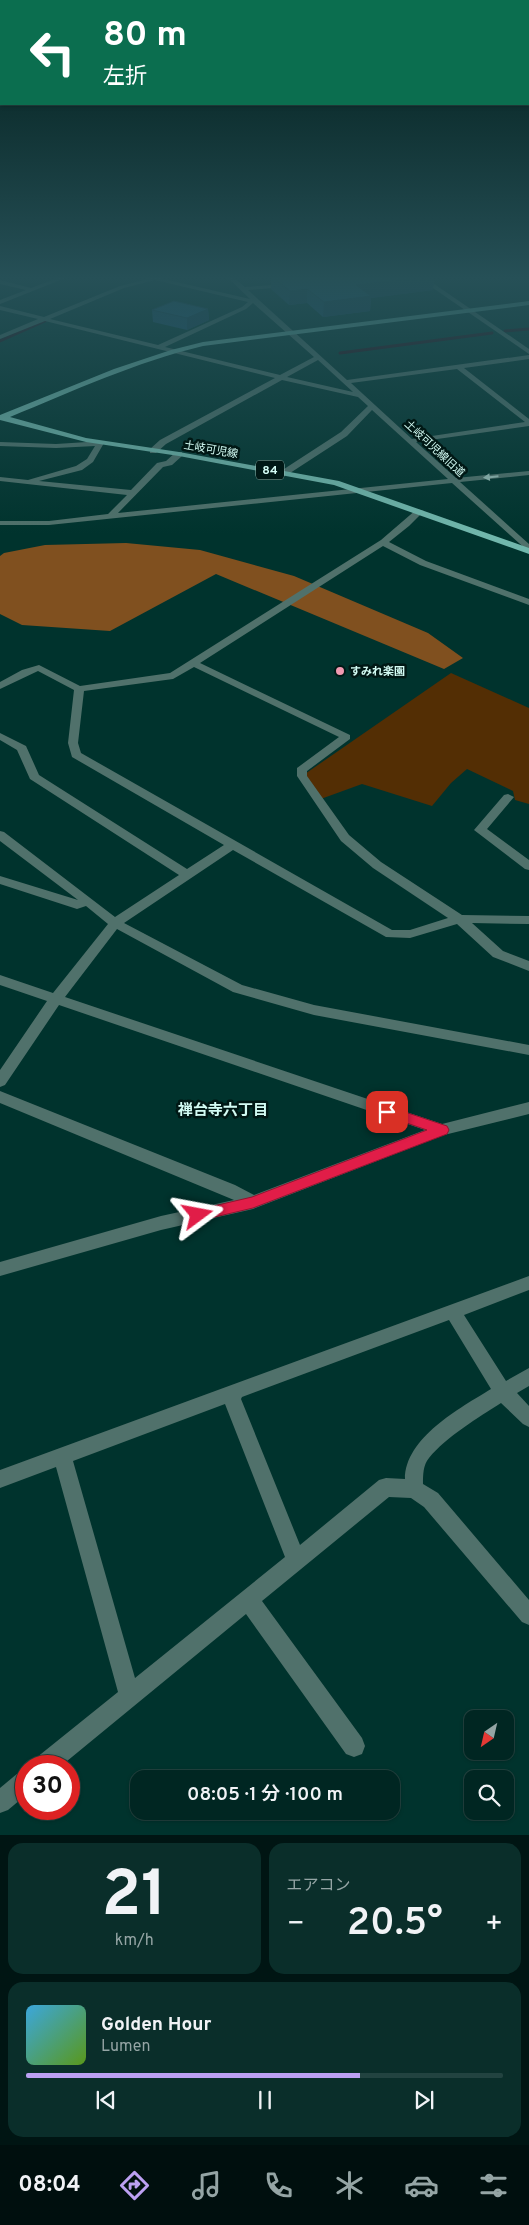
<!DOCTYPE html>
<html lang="ja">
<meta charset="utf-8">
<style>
body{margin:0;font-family:Overpass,"Noto Sans JP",sans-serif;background:#0a2e2a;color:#f1f3f6;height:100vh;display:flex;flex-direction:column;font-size:19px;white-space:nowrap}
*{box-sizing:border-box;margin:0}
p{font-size:16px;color:#95a5a5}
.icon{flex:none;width:28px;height:28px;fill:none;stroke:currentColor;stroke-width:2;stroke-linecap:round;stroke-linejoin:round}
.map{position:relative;height:1835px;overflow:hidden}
.panel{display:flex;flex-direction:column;gap:8px;padding:8px;background:#001513;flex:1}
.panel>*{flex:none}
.guide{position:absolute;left:0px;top:0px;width:530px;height:105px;box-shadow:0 1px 4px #0004,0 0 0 1px #224340;background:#0b6e4f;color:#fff;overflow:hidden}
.needle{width:32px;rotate:214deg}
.tools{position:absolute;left:464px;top:1710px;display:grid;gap:10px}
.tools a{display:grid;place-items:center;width:50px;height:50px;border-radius:10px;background:#002622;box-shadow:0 1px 4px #0004,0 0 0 1px #224340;font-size:25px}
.speed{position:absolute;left:15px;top:1755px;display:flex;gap:10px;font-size:25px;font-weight:700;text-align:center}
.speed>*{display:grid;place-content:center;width:65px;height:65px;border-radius:50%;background:#002622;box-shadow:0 1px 4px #0004,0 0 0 1px #224340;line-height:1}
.speed .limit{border:8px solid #d22;background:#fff;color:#111}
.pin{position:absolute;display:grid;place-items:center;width:42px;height:42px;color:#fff;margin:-21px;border-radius:10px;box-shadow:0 2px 8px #0006}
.me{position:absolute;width:55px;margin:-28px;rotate:77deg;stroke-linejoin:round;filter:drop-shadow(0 0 4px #0008)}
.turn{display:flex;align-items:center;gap:18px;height:105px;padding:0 20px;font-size:22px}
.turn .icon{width:65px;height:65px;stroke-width:2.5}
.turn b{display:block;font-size:35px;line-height:42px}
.big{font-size:38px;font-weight:600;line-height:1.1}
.panel .tile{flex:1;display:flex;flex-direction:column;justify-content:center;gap:8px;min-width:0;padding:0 18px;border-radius:15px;background:#0a2e2a}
.panel .dial{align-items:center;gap:0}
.dial b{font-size:65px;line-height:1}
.song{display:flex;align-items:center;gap:15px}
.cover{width:60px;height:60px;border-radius:8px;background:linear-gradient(135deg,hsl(200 70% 55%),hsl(90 70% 35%))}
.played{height:5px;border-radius:2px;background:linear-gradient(90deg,#bca0f2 70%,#224340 70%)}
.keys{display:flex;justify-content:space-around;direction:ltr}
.heat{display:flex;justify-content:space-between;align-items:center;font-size:28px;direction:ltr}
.panel .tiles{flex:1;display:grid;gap:8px;grid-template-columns:1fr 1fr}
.tile:last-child{grid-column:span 2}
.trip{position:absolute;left:130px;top:1770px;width:270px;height:50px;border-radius:15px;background:#002622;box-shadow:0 1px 4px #0004,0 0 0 1px #224340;font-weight:600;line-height:50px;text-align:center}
.tabs{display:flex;height:80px;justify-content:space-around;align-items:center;background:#000f0e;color:#95a5a5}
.tabs .icon{width:35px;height:35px}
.tabs .on{color:#bca0f2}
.tabs b{font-size:22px;color:#f1f3f6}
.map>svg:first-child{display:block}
</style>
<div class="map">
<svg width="529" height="1835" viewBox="0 0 529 1835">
<rect width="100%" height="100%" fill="#00332d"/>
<!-- green -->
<polygon fill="#532e04" points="451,673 529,708 529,804 515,800 513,791 467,769 451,783 432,806 362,784 318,800 302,776"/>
<!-- forest -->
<polygon fill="#80501f" points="126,543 200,550 294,576 428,633 463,658 444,669 216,574 110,631 22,625 0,614 0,556 4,553 45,545"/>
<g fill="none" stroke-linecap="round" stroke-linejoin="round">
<!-- stream -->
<g stroke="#2a0714" stroke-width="3">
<polyline points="505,331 529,329"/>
<polyline points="0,341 45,321"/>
<polyline points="340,353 492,333"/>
</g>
<!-- minor -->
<g fill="#50716b" fill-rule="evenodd">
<polygon points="60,277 68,277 0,304 0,300 26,290 0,284 0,280 31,288"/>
<path d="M144 277H155L250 299 227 277H233L245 287 288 284 286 287 248 290 347 380 529 355V359L464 368 529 419V426L416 442 456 478 529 471V475L460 482 529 544V552L452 483 49 525H0V521H49L108 514 127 495 0 481V477L28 480 76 466 87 459 95 446 56 448 0 446V442L56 444 103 441 104 443 93 462 82 470 39 481 131 490 157 463 166 461 176 452H182V456L172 465 163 467 118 513 448 479 372 410 347 436 287 475H281V471L341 432 368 406 358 397 282 380 166 444 156 453H150V449L160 440 275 378 45 321 0 339V335L38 319 0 310V306L44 317 120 286 148 279ZM155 280 248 302 242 307 158 345 50 319 124 288ZM253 303 314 357 280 375 165 347 246 309ZM318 360 353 392 287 377ZM457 369 525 422 412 439 351 383Z"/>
<polygon points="417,277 424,277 529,349 529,354"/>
<path d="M417 509 424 511 409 526 389 542 426 561 529 599V605L420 565 383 546 200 663 350 735V739L307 771V776L349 835 381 862 462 915 529 916V924L472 923 503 951 529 961V971L493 957 457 924 410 938 386 937 233 850 124 923 242 985 314 1005 529 1045V1055L314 1015 233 992 117 929 65 997 442 1124 529 1102V1114L444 1135 253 1209 161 1230 0 1276V1262L161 1216 234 1200 0 1103V1091L235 1185 254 1195 425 1130 59 1005 5 1085 0 1087V1070L47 1001 0 985V975L53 993 108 924 86 906 77 909 0 884V876L78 900 0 841V831L4 832 115 917 179 875 30 779 17 750 0 740V733L26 746 39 775 187 869 224 845 72 757 68 743 74 690 38 671 0 689V682L22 670 39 665 80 686 170 673 381 540ZM194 667 339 737 297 768V776L341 841 373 868 448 918 410 930H392L81 753 78 743 84 691 173 679Z"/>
<polygon points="508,794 514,797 487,829 529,860 529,870 525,869 474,830 504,795"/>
<path d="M529 1276V1290L464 1315 506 1381 529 1368V1386L517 1393 529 1406V1427L523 1424 501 1403C479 1417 446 1437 429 1458 423 1465 423 1475 423 1484L438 1493 529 1600V1625L522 1622 424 1507 411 1498 389 1497 262 1601 362 1738 365 1746 362 1754 354 1757 346 1754 246 1614 61 1766H33L36 1758 118 1692 56 1467 0 1488V1470ZM449 1320 491 1389C460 1408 405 1438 405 1479L386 1478 379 1480 300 1545 241 1399 242 1397ZM225 1404 285 1557 135 1678 73 1461Z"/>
<polygon points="26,1770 26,1795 8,1810 0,1813 0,1788 18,1773"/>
</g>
<!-- major -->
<path fill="#71b7ac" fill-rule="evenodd" d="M529 301V305L203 346C136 362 73 391 10 417L86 438 179 452 339 481 529 548V554L334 485 179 456 86 442 0 420V415L114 369 171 350 203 342Z"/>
</g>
<!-- wall -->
<g fill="#1d4e70">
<polygon points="271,277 434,277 433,290 371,298 370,311 323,317 307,303 289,305 271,289"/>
<polygon points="208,309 209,320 187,330 153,322 152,310"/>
</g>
<!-- shaded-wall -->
<g fill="#18405b">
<polygon points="426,277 434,277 433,290 371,298 370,311 323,317 324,302 356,285"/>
<polygon points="307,289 307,303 289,305 290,291"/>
<polygon points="208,309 209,320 187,330 187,318"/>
</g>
<!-- building -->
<g fill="#225b82" stroke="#18405b">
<polygon points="273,277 426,277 356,285 371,296 324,302 307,289 290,291"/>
<polygon points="174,301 208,309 187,318 152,310"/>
</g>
<!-- one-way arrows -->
<defs><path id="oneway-solid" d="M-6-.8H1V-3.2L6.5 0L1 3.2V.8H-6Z" transform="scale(1.25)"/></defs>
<use fill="#98bdb6" href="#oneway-solid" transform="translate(491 477) rotate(174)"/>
<!-- sky -->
<linearGradient id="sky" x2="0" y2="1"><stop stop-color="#001c19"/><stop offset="0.52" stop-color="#265057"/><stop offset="1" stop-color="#265057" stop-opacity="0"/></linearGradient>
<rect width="529" height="534" fill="url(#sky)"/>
<!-- route -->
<polygon fill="#e11d48" stroke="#92132f" points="387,1106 447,1126 449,1130 447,1134 253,1208 198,1221 192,1219 190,1215 192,1211 252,1197 427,1130 383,1115 381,1112 383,1108"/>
<!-- markers -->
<circle fill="#f19ab1" stroke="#001815" stroke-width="2" cx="340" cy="671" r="5"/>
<g text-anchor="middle" stroke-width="5" stroke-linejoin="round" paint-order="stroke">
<!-- far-street labels -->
<g font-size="11" fill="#d3fcf4" stroke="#001815">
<text transform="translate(435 448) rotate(43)" y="4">土岐可児線旧道</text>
<text transform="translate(211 449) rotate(10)" y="4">土岐可児線</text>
</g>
<!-- far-poi labels -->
<g font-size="11" font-weight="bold" fill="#d3fcf4" stroke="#001815" text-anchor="start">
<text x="350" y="675">すみれ楽園</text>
</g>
<!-- shield labels -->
<rect fill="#001815" stroke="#94b8b1" stroke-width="1" x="256" y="460.5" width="28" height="19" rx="4"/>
<g font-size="12" font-weight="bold" fill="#d3fcf4">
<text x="270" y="474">84</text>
</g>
<!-- neighbourhood labels -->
<g font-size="15" font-weight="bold" fill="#d3fcf4" stroke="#001815">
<text x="223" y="1115">禅台寺六丁目</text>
</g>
</g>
</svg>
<div class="tools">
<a><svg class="needle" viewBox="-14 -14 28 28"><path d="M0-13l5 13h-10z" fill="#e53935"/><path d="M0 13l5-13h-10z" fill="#95a5a5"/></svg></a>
<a><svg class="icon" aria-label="search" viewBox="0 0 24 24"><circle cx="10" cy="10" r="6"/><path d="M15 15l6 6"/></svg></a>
</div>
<div class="speed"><div class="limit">30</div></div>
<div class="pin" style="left:387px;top:1112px;background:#d93025"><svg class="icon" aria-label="arrive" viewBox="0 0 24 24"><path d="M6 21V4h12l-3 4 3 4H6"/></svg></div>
<svg class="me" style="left:198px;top:1215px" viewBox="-20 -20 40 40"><path d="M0-17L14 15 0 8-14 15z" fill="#e11d48" stroke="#fff" stroke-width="4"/></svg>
<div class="trip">08:05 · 1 分 · 100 m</div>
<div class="guide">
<div class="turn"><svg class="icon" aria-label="left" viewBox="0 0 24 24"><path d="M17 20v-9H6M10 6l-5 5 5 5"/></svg><div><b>80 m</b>左折</div></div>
</div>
</div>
<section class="panel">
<div class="tiles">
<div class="tile dial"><b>21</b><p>km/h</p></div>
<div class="tile"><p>エアコン</p>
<div class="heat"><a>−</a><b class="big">20.5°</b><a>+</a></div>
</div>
<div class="tile">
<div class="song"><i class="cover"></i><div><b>Golden Hour</b><p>Lumen</p></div></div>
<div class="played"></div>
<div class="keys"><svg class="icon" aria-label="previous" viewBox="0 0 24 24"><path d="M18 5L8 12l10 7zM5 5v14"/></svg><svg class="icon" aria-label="pause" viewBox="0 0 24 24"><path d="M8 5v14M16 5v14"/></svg><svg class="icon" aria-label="next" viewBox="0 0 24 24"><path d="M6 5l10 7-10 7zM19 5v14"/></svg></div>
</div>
</div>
</section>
<nav class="tabs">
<b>08:04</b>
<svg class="icon on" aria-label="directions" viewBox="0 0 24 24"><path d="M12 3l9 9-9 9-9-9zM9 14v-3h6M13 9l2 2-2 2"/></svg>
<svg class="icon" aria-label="music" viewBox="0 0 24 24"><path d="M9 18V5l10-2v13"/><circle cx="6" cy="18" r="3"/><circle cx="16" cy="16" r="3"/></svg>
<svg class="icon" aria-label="phone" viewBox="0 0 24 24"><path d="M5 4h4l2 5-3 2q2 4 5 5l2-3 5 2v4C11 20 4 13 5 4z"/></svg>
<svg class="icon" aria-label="climate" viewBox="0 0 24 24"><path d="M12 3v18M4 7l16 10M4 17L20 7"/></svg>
<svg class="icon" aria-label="car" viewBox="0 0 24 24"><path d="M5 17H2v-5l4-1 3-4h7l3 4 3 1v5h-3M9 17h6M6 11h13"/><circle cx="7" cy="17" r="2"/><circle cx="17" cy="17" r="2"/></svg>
<svg class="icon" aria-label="filters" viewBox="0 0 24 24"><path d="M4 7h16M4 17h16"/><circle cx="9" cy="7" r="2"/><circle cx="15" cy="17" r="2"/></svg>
</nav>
